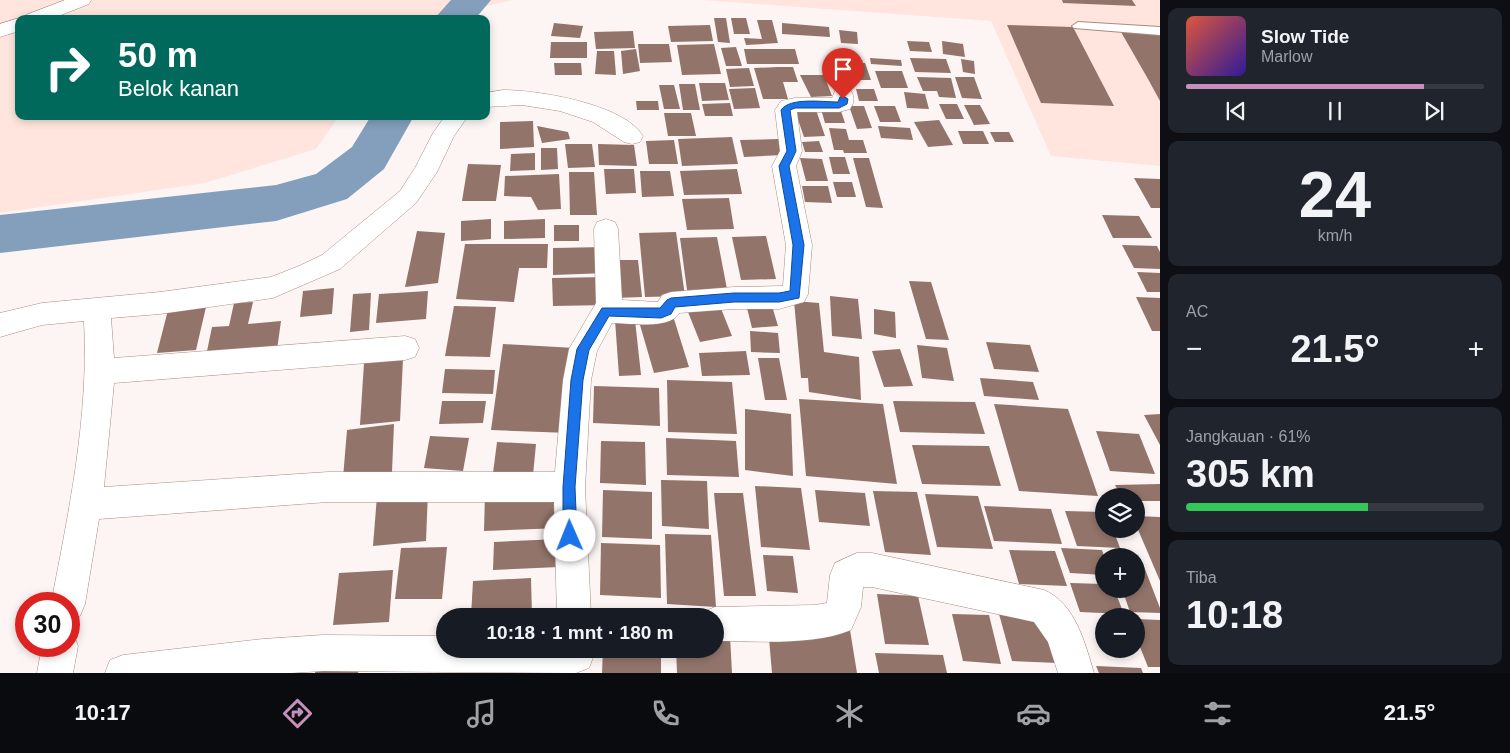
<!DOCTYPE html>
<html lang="id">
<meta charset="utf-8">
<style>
body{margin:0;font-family:Helvetica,sans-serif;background:#20242c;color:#f1f3f6;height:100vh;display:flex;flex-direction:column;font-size:19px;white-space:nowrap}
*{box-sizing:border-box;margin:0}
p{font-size:16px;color:#9ea1a6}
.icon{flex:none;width:28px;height:28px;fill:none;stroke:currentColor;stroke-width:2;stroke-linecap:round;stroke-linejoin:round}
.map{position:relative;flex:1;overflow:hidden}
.drawer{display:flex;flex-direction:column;gap:8px;padding:8px;background:#0d0f14;width:350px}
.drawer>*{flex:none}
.hud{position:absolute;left:15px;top:15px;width:475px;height:105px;border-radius:10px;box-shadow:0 2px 8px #0003;background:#00695c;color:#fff;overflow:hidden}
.controls{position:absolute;left:1095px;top:488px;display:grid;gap:10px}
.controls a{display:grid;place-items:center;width:50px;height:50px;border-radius:50%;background:#171b24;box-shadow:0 2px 8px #0003;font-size:25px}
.speed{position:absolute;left:15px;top:592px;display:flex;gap:10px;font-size:25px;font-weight:700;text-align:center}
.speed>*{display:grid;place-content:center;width:65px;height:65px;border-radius:50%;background:#171b24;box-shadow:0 2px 8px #0003;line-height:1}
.speed .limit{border:8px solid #d22;background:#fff;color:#111}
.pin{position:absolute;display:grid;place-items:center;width:42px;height:42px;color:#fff;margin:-51px -21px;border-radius:50% 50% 50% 0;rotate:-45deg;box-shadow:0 0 5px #0007}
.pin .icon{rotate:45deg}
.me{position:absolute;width:55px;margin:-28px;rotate:359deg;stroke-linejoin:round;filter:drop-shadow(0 0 4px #0008)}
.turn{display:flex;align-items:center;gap:18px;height:105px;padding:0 20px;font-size:22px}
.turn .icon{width:65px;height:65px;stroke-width:2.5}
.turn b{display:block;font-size:35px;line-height:42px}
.big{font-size:38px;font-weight:700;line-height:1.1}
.drawer .tile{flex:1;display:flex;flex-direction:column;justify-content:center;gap:8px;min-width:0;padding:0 18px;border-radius:10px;background:#20242c}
.drawer .dial{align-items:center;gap:0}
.dial b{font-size:65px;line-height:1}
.song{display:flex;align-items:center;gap:15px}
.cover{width:60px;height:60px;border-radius:8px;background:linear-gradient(135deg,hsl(10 70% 55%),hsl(250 70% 35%))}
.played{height:5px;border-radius:2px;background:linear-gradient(90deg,#c690bb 80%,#363941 80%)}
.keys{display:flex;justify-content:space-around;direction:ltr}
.heat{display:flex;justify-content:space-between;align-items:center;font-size:28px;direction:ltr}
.charge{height:8px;border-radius:4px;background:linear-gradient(90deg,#34c759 61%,#363941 0)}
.trip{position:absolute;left:436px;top:608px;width:288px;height:50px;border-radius:25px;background:#171b24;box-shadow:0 2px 8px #0003;font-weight:700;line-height:50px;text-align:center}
.tab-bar{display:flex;height:80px;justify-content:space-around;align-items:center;background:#090b0e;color:#9ea1a6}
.tab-bar .icon{width:35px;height:35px}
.tab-bar .active{color:#c690bb}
.tab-bar b{font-size:22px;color:#f1f3f6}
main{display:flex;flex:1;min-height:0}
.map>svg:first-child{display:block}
</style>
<main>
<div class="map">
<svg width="1160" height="673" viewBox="0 0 1160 673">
<rect width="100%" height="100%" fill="#fcf5f3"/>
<!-- built -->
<g fill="#ffe5dd">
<polygon points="0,0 512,0 432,19 19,19 19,116 339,116 316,149 205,183 0,213"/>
<polygon points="702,0 1160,0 1160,166 1051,156 991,21"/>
</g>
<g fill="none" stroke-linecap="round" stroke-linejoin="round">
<!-- river -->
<g fill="#839fbc" fill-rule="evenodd">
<polygon points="451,0 491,0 475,19 434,19"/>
<polygon points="371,116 414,116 384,169 347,199 276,221 0,253 0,215 276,185 316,174 352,147"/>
</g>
</g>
<!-- building -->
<g fill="#92746a">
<polygon points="1062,0 1132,0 1136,6 1063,3"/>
<polygon points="714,18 726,18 730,43 718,42"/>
<polygon points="731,18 746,18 750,34 734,34"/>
<polygon points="757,20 772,20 778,43 746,45 744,38 762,39"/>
<polygon points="554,23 583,26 580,38 551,36"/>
<polygon points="782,23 829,27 830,37 782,34"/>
<polygon points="710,25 713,41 671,42 668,26"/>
<polygon points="1007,25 1073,27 1114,106 1041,103"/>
<polygon points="839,30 857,32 858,44 841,43"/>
<polygon points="633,31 635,48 596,49 594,32"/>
<polygon points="1121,32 1160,34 1160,101 1148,79"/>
<polygon points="907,41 929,42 932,52 910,51"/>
<polygon points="942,41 963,44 965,57 943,54"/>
<polygon points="551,42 587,42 587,58 550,58"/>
<polygon points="638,44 669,44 672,62 640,63"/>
<polygon points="714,44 721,74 682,75 677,45"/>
<polygon points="736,47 742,66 726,66 721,48"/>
<polygon points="636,49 640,71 623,74 621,51"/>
<polygon points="744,49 795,49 799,64 747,64"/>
<polygon points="597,51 614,51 616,75 595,74"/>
<polygon points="870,58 901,60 902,66 871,64"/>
<polygon points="910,58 946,59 951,73 915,72"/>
<polygon points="961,59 974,61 975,74 963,72"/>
<polygon points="554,63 581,63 582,75 555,75"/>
<polygon points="848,63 865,63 871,80 854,80"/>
<polygon points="778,67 793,67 798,82 783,82 788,99 763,99 754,68"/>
<polygon points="749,68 754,86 730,87 726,69"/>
<polygon points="875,71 902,71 908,88 881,88"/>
<polygon points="800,75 824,75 832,96 811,97"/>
<polygon points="831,76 842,76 849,93 838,94"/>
<polygon points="917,77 951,78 956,98 939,97 937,91 923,91"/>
<polygon points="955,77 974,77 982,99 962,98"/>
<polygon points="699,83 725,83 729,100 702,101"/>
<polygon points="679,84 695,84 700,110 683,110"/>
<polygon points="659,85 674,85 680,109 664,109"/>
<polygon points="755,88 760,108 734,109 729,89"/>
<polygon points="856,89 874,89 878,101 859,101"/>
<polygon points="904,92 925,94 929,109 907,108"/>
<polygon points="636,101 658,101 659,110 637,110"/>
<polygon points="730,103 733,116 705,116 702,104"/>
<polygon points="939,104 957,104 964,119 946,119"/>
<polygon points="964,105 980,105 990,124 974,125"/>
<polygon points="849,106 864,106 872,128 857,129"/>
<polygon points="874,106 895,106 901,122 880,122"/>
<polygon points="815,107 825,136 804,137 794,108"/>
<polygon points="840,108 845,123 825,123 821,109"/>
<polygon points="664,113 691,113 696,136 668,136"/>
<polygon points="939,120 953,145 928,147 914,122"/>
<polygon points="533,121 534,147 500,149 500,122"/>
<polygon points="537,126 568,132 570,139 542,143"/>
<polygon points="878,126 910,128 913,140 881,138"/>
<polygon points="829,128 846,129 849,140 863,140 867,153 844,153 843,150 834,150"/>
<polygon points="958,131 983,131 989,144 963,144"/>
<polygon points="990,132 1009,132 1014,142 995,142"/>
<polygon points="732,137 738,164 682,166 678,139"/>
<polygon points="779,139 783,155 744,157 740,140"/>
<polygon points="674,140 678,164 649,164 646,141"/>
<polygon points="819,141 823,152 805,152 802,142"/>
<polygon points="565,144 592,144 595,167 568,168"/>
<polygon points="598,144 634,145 637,166 599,165"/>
<polygon points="541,148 557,148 558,169 541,170"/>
<polygon points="535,153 535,170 510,171 511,154"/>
<polygon points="829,157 845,157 850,174 833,174"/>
<polygon points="800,158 822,159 828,181 806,181"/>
<polygon points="853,158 869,158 883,208 866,207"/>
<polygon points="468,164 501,165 496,201 462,201"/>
<polygon points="604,169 634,169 636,193 606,194"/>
<polygon points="737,169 742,194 684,195 680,171"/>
<polygon points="640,171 670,171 674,196 642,197"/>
<polygon points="569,172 594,172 597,215 570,215"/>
<polygon points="559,174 561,209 538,210 531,197 504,196 505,176"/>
<polygon points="1134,178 1160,179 1160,208 1151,208"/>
<polygon points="833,182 852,182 856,197 837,197"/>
<polygon points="802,186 828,186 832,203 805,202"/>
<polygon points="729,198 734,229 687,230 682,199"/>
<polygon points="1102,215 1139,216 1152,238 1113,238"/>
<polygon points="491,219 491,239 461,241 461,221"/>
<polygon points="545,219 545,238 504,239 504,221"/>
<rect x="554" y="225" width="25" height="16"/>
<polygon points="417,231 445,233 438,283 405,287"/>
<polygon points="676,232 685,296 645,297 639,233"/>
<polygon points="766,236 776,279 741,280 732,237"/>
<polygon points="717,237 727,289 687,290 680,238"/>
<polygon points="465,244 548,244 547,268 519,268 514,302 456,299"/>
<polygon points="1122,245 1157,246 1160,252 1160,269 1134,268"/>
<polygon points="605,247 607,273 553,275 553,248"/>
<polygon points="612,260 638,260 642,297 615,298"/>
<polygon points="1137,272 1160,273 1160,292 1147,292"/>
<polygon points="605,277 607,305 553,306 552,278"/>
<polygon points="909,281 931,282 949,340 926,339"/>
<polygon points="334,288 332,314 300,317 303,291"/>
<polygon points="428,291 426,319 376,323 379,294"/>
<polygon points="371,293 369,330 350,332 353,294"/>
<polygon points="830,296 858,299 862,339 832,336"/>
<polygon points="1136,297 1160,298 1160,331 1152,331"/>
<polygon points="794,301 819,303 824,352 859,357 861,400 809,392 808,378 801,378"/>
<polygon points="253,302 248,324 281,321 277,350 206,356 212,327 229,326 234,303"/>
<polygon points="454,306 496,307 490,357 445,356"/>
<polygon points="720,306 732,336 700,342 688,312"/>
<polygon points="772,306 778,326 752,328 747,308"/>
<polygon points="206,307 196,350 157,353 168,310"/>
<polygon points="874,309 895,312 896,338 874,334"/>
<polygon points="674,319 689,367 654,373 640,325"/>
<polygon points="615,320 635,320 641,375 619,376"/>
<polygon points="750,331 778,333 780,353 751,352"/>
<polygon points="986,342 1030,345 1039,372 994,369"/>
<polygon points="503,344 575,348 569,433 491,430"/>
<polygon points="917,345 947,348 954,381 922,378"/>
<polygon points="900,349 913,386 884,387 872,351"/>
<polygon points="746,351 750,375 702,376 699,353"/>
<polygon points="758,358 779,358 787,400 765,400"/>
<polygon points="403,359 400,421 360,425 364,363"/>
<polygon points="445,369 495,370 493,394 442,393"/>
<polygon points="980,378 1033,382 1039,400 984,396"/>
<polygon points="667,380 732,382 737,434 668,432"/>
<polygon points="594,386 659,388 660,426 593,423"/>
<polygon points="799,399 883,404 897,484 806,476"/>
<polygon points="442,401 486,401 483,423 439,424"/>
<polygon points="893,401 975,402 985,434 900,432"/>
<polygon points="994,404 1068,409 1098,496 1019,491"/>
<polygon points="745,409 791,414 793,476 745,470"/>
<polygon points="1160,414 1160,445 1144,415"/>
<polygon points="394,424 392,472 343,478 347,430"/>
<polygon points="1096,431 1139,434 1155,474 1110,471"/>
<polygon points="430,436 469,438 463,471 424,468"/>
<polygon points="666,438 736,441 739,477 667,475"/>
<polygon points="601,441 645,442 646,485 600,483"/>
<polygon points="497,442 536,444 533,475 493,473"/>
<polygon points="912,445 989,446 1001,486 922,484"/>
<polygon points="661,480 707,481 709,529 662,526"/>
<polygon points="1160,484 1160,501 1136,501 1136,496 1121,496 1115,485"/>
<polygon points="755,486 801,488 810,550 761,547"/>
<polygon points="560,490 561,528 484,531 485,493"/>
<polygon points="603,490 652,492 652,539 602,537"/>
<polygon points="815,490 865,493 870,526 819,522"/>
<polygon points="428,491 426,541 373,546 377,496"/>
<polygon points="873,491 917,492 931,555 885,552"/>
<polygon points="714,493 743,493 756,596 724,596"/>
<polygon points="925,494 978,496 993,549 937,547"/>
<polygon points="984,506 1051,509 1062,544 994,541"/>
<polygon points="1065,511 1104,512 1104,529 1113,529 1120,548 1077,546"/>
<polygon points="1136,516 1160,517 1160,581 1136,525"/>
<polygon points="665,534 711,535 716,607 667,604"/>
<polygon points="558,539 559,567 493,570 494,542"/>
<polygon points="601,543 660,545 661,598 600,595"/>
<polygon points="447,547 442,599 395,599 401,548"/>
<polygon points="1061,548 1102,550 1104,556 1104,575 1070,573"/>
<polygon points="1009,550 1055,551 1067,586 1019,584"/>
<polygon points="763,555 793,556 798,593 767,591"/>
<polygon points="1136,563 1143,564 1160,608 1160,613 1130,612 1122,589 1136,589"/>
<polygon points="393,570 389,622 333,625 339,573"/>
<polygon points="531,578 532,616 471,616 473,581"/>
<polygon points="1070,583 1104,584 1104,589 1114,589 1124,614 1080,612"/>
<polygon points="877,594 918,596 929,645 885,644"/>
<polygon points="952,614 989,615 1001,664 963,661"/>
<polygon points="999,614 1044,615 1058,663 1012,661"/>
<polygon points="1136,619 1160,620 1160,667 1148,667 1136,637"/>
<polygon points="768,627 850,630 857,673 772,673"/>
<polygon points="715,635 730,636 732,673 677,673 676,649 715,649"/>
<polygon points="603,649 661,649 661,673 602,673"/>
<polygon points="875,653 943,655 947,673 879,673"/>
<polygon points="360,664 358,673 315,673 316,666"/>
<polygon points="1096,666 1141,668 1143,673 1099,673"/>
</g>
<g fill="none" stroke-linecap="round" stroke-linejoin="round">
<defs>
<polygon id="lane" points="1078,22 1160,27 1160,35 1074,28 1072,26"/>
<g id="street">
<polygon points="65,0 91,0 89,4 51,19 23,19 26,15"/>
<polygon points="19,18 22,19 19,19 19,31 0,37 0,24"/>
<path d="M843 89 851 91C855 98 854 103 850 109L839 112H797L802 151 796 166 812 245 808 294 804 302 779 309H734L679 313C670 330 629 323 612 323L597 351 591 380 585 487 591 616H557L554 502H328L99 519 85 604 80 616 69 621V604H51C69 510 89 417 84 321L42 325 0 337V313L42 303 160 292 271 277 299 266 322 255 400 191 415 168 433 133 445 116H468L454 136 437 172 416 203 340 269 273 298 160 314 111 318 114 358 405 336 415 339 419 348 415 357 405 360 114 383 104 487 328 472H555L563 380 569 349 596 303 594 229 597 222 606 219 615 222 618 229 622 300 658 302 662 295 671 292 734 287 783 286 786 245 772 166 780 151 775 110 781 101 795 98H832L835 91Z"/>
<path d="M503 90C538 90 624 104 643 136L640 142 632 144 624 142 593 122 560 111 522 105 486 107V93Z"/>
<path d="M857 553H872L1044 590C1075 603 1085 643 1094 673H1058L1048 642 1034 622 872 587H863L861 607 851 630C814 646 756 641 715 641V616H701L703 612 715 607 815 605 827 603 830 575 835 563Z"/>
<polygon points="69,632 73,633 78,646 73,673 37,673 42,646 69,646"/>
<polygon points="323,635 445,636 445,649 591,649 594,655 589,668 576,673 323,671 290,673 105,673 110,660 123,655 263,639"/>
</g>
</defs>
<!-- lane casing -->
<use href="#lane" stroke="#a98b80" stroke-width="2"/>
<!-- street casing -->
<use href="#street" stroke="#a98b80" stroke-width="1"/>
<!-- lane -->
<use href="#lane" fill="#fff" fill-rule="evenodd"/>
<!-- street -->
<use href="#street" fill="#fff" fill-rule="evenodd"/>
</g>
<!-- route -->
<path fill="#1a73e8" stroke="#114b97" d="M843 96 848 99 847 104 839 108H795L790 110 796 151 789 166 804 245 799 298 779 302H734L675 307 671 314 661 318 609 316 589 350 583 380 575 487 577 536 575 540 570 542 565 540 563 536V487L571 380 577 349 602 308H660L667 300 671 298 734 293H779L790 291 793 245 779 166 787 151 781 110C790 97 823 102 838 102L840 97Z"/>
</svg>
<div class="controls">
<a><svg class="icon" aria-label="layers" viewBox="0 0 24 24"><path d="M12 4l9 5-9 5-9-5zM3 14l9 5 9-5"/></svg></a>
<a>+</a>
<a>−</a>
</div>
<div class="speed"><div class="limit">30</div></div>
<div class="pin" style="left:843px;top:99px;background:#d93025"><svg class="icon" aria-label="arrive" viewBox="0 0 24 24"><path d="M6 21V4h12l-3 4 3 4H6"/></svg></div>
<svg class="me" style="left:570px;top:536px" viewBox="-20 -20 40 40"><circle r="19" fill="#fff"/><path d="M0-13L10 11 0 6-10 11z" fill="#1a73e8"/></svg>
<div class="trip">10:18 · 1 mnt · 180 m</div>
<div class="hud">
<div class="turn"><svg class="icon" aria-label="right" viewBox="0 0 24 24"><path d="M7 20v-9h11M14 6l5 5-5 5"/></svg><div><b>50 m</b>Belok kanan</div></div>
</div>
</div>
<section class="drawer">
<div class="tile">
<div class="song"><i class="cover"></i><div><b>Slow Tide</b><p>Marlow</p></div></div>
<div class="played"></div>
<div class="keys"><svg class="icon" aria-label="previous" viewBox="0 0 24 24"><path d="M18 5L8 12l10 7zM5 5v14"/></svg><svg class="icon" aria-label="pause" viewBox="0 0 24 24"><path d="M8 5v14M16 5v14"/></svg><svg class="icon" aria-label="next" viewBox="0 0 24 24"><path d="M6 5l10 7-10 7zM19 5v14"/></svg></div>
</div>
<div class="tile dial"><b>24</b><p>km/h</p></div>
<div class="tile"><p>AC</p>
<div class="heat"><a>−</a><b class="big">21.5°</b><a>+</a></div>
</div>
<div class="tile"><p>Jangkauan · 61%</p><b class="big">305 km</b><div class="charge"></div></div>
<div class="tile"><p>Tiba</p><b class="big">10:18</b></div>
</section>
</main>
<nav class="tab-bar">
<b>10:17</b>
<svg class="icon active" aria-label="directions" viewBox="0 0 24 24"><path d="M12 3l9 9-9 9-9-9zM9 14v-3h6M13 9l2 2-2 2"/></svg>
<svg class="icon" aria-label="music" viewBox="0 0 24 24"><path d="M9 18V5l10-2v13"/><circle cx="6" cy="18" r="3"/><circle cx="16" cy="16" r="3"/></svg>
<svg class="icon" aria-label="phone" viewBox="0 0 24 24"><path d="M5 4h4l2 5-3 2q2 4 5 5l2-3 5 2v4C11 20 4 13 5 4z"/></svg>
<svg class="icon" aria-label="climate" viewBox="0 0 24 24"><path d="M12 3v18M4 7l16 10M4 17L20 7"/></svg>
<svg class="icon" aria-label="car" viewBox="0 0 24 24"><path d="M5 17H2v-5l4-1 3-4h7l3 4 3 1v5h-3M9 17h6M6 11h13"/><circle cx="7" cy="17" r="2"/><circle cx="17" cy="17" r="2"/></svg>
<svg class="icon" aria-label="filters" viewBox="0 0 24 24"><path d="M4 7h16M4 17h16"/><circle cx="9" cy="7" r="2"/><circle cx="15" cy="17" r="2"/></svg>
<b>21.5°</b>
</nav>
